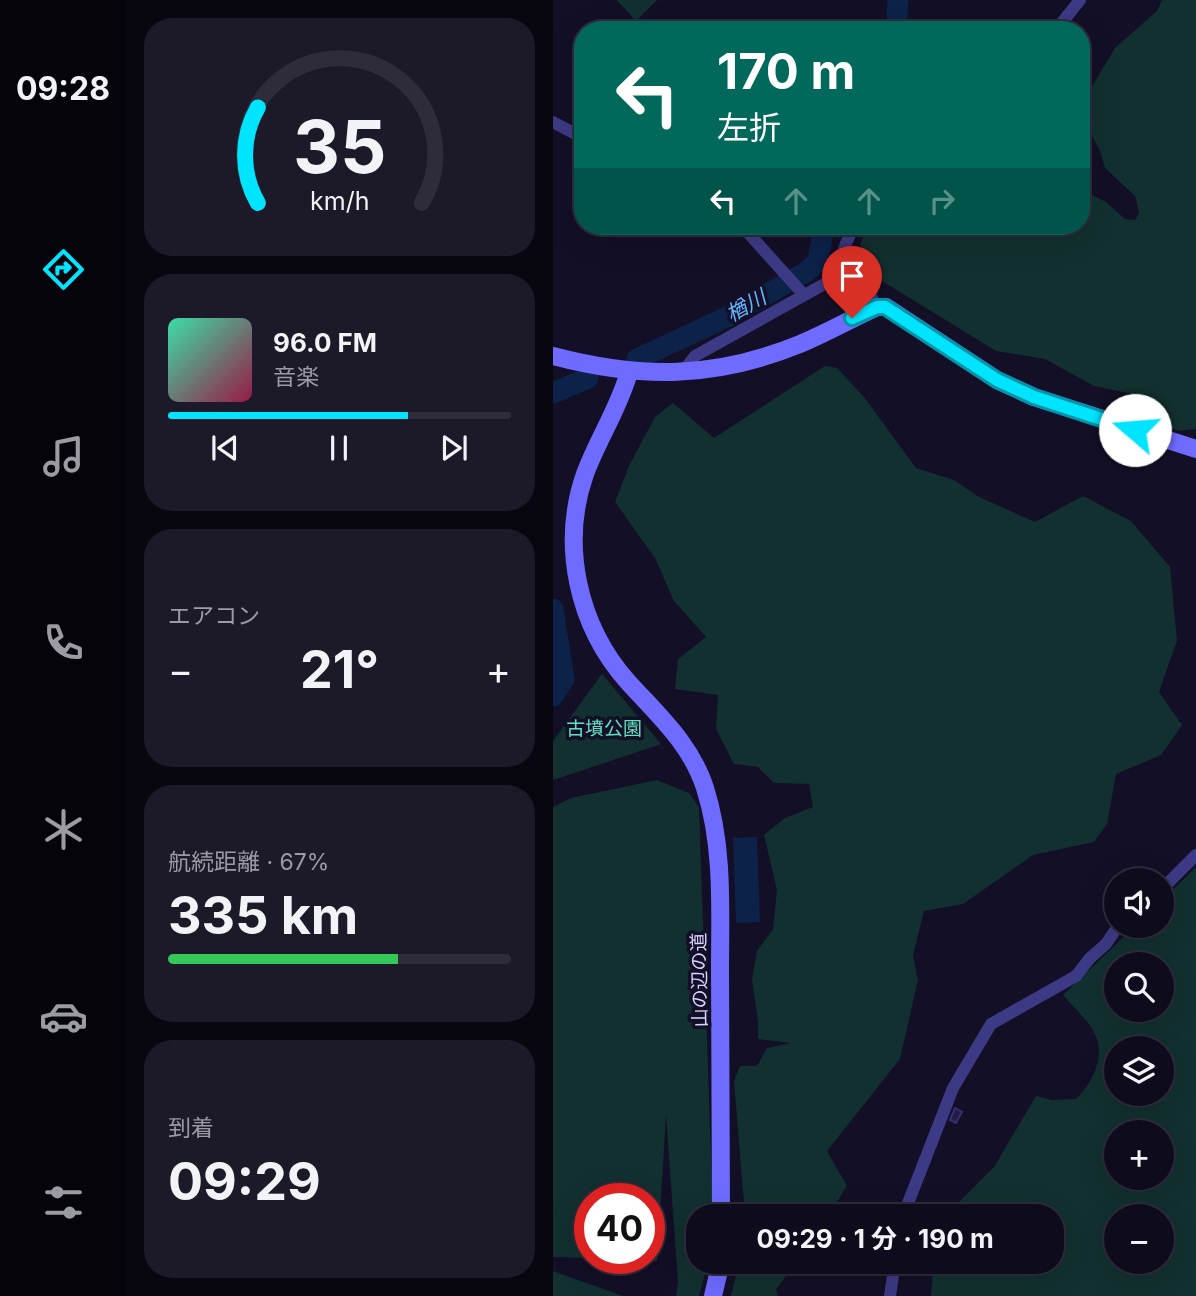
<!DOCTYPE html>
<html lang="ja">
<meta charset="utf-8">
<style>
body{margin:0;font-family:Inter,"Noto Sans JP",sans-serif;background:#1c1929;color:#f1f3f6;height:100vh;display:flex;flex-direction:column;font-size:26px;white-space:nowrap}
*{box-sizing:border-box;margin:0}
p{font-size:23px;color:#9b9ba3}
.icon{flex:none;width:38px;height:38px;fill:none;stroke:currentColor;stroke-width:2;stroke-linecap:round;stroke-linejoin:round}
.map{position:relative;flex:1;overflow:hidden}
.drawer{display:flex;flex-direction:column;gap:18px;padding:18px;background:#08060f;width:427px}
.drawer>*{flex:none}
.guide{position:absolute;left:21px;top:21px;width:516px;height:214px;border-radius:28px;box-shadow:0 7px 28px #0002,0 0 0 2px #2e2b3b;background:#00695c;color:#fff;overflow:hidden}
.controls{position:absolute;left:551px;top:868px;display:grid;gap:14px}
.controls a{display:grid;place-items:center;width:70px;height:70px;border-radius:50%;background:#0e0b1c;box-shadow:0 7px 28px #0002,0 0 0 2px #2e2b3b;font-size:35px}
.speed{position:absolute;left:21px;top:1183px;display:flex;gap:14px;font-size:35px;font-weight:700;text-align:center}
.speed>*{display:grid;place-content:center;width:91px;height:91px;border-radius:50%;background:#0e0b1c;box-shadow:0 7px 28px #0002,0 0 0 2px #2e2b3b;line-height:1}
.speed .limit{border:10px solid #d22;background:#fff;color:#111}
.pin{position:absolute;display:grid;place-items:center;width:60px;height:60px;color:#fff;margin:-72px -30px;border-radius:50% 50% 50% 0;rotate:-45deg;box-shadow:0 0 7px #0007}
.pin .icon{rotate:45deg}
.me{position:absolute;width:77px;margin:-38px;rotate:288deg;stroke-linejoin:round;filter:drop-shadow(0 0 5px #0008)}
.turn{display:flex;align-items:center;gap:24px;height:147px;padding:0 28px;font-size:32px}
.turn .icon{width:91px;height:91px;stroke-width:2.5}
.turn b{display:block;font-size:49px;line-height:60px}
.lanes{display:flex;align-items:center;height:66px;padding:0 28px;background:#0003;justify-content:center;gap:35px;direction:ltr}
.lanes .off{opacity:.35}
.big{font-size:52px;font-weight:700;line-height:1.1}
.drawer .widget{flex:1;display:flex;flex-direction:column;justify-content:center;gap:10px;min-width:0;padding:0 24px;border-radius:28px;background:#1c1929}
.drawer .dial{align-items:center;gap:0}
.dial svg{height:182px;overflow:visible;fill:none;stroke:#2e2b3b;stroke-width:7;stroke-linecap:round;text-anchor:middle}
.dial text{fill:#f1f3f6;stroke:none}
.song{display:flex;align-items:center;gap:21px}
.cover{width:84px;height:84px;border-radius:10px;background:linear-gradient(135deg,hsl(160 70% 55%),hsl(340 70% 35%))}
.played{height:7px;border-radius:4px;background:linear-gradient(90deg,#00e5ff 70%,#2e2b3b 70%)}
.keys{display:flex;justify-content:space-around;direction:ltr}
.heat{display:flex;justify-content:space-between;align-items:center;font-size:38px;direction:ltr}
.charge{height:10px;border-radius:5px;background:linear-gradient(90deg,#34c759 67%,#2e2b3b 0)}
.trip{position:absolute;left:133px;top:1204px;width:378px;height:70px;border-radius:28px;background:#0e0b1c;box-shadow:0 7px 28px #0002,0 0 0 2px #2e2b3b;font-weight:700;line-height:70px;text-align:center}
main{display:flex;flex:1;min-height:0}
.tab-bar{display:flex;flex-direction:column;width:126px;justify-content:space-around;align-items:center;background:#06040b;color:#9b9ba3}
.tab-bar .icon{width:49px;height:49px}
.tab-bar .on{color:#00e5ff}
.tab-bar b{font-size:32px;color:#f1f3f6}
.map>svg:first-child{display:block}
</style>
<main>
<nav class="tab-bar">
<b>09:28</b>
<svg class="icon on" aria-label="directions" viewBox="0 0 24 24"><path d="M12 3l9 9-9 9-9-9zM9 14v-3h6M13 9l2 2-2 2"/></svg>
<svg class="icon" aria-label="music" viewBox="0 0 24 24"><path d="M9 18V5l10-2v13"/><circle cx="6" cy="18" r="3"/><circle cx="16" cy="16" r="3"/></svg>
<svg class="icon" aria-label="phone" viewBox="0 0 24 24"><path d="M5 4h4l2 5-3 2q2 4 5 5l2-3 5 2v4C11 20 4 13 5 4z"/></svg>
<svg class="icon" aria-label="climate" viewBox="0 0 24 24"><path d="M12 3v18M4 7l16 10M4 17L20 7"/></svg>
<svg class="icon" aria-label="car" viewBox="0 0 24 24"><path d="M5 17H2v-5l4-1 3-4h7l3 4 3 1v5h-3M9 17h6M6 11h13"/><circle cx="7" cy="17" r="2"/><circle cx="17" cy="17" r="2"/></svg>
<svg class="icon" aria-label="filters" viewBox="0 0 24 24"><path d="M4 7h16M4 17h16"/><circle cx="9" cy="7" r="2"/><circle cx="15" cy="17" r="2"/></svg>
</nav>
<section class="drawer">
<div class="widget dial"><svg viewBox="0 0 100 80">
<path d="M14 69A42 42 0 1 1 86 69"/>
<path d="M14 69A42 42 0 0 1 14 27" stroke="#00e5ff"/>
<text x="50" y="56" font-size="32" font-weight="700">35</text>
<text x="50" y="72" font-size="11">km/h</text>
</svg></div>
<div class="widget">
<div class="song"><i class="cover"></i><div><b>96.0 FM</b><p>音楽</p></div></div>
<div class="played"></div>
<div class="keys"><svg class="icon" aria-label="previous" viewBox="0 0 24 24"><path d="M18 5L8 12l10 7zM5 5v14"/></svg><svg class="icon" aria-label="pause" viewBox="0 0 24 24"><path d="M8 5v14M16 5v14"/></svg><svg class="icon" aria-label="next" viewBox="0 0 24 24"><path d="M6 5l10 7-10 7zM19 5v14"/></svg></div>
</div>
<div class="widget"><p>エアコン</p>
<div class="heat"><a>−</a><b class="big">21°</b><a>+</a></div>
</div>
<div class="widget"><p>航続距離 · 67%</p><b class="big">335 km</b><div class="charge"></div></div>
<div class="widget"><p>到着</p><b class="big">09:29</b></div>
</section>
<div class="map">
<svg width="643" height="1296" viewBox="0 0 643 1296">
<rect width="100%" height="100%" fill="#130f26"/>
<!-- green -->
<g fill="#12302f" fill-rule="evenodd">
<polygon points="64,0 104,0 83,21"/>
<path d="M609 0H643V429L625 431 610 425 597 403 590 399 575 393 541 386 492 359 443 351 316 273C302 256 304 240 320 226H528L529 190 553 202 572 219 582 220 586 213 582 196 552 168 547 151 531 120 532 98 562 48 604 11Z"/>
<polygon points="272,366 284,368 311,397 363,468 401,480 426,497 482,522 530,496 578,521 617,567 624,641 606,692 629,725 608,755 563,774 554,824 541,842 480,855 410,904 371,911 360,955 365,980 347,1059 274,1151 294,1186 275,1216 192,1216 181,1081 187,1066 204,1066 214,1048 238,1043 205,1039 205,1022 199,979 204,951 220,929 224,890 211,835 232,818 260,807 256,784 221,783 205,767 181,764 163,729 165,695 122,689 125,659 153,637 121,601 102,558 62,502 76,466 102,417 120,403 161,438"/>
<polygon points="49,674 108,744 0,780 0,741"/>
<polygon points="104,780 136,793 146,807 160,1216 145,1216 145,1262 155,1262 146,1296 123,1296 125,1282 113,1115 104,1261 39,1258 96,1258 96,1199 37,1199 37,1258 0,1257 0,807 18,798"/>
<path d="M643 867V1296H378L381 1262H499V1216H392L441 1167 483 1096 499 1100 523 1099C539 1083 553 1057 542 1034 535 1020 520 1007 510 995L582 926H609V900ZM564 964H609V1010H564ZM564 1048H609V1094H564ZM564 1132H609V1178H564ZM564 1216H609V1262H564Z"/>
<polygon points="186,1262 244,1262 223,1289 225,1296 178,1296"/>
<polygon points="0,1271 70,1296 0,1296"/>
</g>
<!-- water -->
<polygon fill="#0c2248" points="204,837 207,922 183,923 180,838"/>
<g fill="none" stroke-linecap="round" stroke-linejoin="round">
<!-- river -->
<g stroke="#0c2248" stroke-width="21">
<polyline points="343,30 345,0"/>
<polyline points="84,359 174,317 253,272 265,261 271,226"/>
<polyline points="0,393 35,378"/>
<polyline points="0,609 11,679 0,696"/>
</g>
</g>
<!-- building -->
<polygon fill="#241b47" stroke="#3b2d73" stroke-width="2" points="402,1108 409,1112 403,1123 397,1120"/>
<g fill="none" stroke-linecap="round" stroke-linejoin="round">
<!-- street -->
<g stroke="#3d3a85" stroke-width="12">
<polyline points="503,30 527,0"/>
<polyline points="0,122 30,138"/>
<polyline points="189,226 251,295"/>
<path d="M302 226C269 282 305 267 324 307"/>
<polyline points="129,373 142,356 293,272"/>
<polyline points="609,889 643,855"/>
<polyline points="350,1216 400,1088 438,1024 523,976 537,958 553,944 565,926"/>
<polyline points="337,1296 342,1262"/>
</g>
<!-- secondary -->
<g stroke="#6f6bff" stroke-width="18">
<path d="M0 356C87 379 162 379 247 344 273 333 298 319 324 307H333L444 380 481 397 643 449"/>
<path d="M76 372C66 408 45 439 32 474 7 545 25 626 75 682 105 715 138 744 152 788 171 847 167 911 167 972 168 1054 168 1135 168 1216"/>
<polyline points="160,1296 168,1262"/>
</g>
</g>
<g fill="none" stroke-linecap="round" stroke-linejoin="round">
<defs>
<polyline id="route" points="299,318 324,307 332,307 444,380 481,397 582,430"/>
</defs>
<!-- route casing -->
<use href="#route" stroke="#0095a6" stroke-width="18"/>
<!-- route -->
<use href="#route" stroke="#00e5ff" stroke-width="12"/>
</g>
<g text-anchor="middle" stroke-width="7" stroke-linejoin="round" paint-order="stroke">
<!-- park labels -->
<g font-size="19" fill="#5fe0c0" stroke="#130f26">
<text x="51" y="735">古墳公園</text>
</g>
<!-- street labels -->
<g font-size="19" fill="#d9d4ff" stroke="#130f26">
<text transform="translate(146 980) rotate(-91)" y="7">山の辺の道</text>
</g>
<!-- water labels -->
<g font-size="21" font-style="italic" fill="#62b6ff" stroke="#130f26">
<text transform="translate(193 306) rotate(-29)" y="7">楢川</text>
</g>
</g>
</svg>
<div class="controls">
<a><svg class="icon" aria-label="sound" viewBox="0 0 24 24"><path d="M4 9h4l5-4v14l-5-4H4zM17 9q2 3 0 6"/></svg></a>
<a><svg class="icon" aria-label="search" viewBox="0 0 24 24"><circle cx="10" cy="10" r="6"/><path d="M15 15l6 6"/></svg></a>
<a><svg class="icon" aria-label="layers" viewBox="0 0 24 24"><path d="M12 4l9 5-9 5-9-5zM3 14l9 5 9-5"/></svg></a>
<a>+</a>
<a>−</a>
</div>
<div class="speed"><div class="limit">40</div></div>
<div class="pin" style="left:299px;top:318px;background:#d93025"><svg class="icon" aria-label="arrive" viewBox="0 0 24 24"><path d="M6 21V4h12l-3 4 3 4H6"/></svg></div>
<svg class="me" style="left:582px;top:430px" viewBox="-20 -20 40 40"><circle r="19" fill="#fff"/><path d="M0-13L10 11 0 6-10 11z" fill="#00e5ff"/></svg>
<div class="trip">09:29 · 1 分 · 190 m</div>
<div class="guide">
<div class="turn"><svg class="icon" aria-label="left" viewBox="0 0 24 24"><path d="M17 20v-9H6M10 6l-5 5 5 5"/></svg><div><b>170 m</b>左折</div></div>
<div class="lanes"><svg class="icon" aria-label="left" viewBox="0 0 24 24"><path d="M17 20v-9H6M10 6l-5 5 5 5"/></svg><svg class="icon off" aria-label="ahead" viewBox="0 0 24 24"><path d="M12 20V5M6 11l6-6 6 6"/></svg><svg class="icon off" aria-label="ahead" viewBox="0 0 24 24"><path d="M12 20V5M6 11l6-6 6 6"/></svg><svg class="icon off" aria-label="right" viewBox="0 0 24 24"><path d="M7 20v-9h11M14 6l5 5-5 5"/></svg></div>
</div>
</div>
</main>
